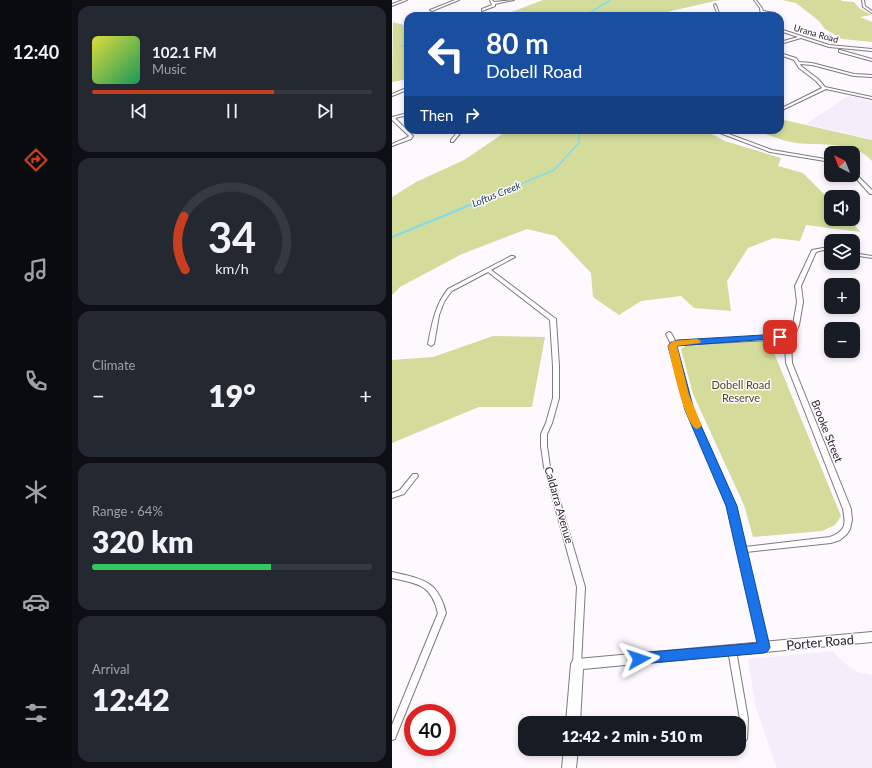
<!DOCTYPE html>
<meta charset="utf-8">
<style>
body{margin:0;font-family:Lato,sans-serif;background:#242831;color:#f1f3f6;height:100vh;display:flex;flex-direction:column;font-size:15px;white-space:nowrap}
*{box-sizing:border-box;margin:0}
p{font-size:13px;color:#9ea1a6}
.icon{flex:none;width:22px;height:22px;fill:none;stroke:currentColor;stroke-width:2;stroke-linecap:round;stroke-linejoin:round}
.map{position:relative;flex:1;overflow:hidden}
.drawer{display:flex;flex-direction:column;gap:6px;padding:6px;background:#0d0f14;width:320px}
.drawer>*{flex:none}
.hud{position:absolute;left:12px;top:12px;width:380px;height:122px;border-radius:12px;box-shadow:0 2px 6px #0003;background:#1a4fa0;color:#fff;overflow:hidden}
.needle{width:26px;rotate:318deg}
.fabs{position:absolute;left:432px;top:146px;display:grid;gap:8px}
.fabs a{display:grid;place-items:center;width:36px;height:36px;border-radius:8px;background:#171b24;box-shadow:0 2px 6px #0003;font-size:20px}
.speed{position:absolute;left:12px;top:704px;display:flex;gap:8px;font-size:20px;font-weight:700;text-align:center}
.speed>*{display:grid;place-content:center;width:52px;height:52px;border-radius:50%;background:#171b24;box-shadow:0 2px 6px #0003;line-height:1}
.speed .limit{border:6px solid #d22;background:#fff;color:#111}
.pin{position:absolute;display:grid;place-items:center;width:34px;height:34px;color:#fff;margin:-17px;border-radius:8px;box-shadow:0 2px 6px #0006}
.me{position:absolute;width:44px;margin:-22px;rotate:85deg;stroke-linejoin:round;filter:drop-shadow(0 0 3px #0008)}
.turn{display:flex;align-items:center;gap:14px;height:84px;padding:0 16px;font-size:18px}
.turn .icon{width:52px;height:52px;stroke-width:2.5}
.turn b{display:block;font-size:28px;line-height:34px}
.then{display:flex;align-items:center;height:38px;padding:0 16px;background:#0003;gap:8px;font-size:15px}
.big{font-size:30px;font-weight:800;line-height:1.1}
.drawer .widget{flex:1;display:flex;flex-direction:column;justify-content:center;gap:6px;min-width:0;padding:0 14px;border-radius:12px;background:#242831}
.drawer .dial{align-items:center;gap:0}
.dial svg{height:104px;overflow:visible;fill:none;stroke:#363941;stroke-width:7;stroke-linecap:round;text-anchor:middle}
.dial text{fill:#f1f3f6;stroke:none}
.song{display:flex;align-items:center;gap:12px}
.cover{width:48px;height:48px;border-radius:6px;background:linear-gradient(135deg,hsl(60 70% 55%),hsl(150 70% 35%))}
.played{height:4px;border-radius:2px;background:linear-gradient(90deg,#c83e1f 65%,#363941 65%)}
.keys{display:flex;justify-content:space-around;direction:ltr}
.heat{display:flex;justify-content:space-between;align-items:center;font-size:22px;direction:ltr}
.charge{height:6px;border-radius:3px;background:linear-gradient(90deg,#34c759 64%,#363941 0)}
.trip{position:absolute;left:126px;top:716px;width:228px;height:40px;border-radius:12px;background:#171b24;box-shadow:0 2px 6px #0003;font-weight:800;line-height:40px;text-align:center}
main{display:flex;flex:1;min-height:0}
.tab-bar{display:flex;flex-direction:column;width:72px;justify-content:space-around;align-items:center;background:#090b0e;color:#9ea1a6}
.tab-bar .icon{width:28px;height:28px}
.tab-bar .current{color:#c83e1f}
.tab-bar b{font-size:18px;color:#f1f3f6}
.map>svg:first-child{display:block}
</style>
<main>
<nav class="tab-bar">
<b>12:40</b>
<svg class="icon current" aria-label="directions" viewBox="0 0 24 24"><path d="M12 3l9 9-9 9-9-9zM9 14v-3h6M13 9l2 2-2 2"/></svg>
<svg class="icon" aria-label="music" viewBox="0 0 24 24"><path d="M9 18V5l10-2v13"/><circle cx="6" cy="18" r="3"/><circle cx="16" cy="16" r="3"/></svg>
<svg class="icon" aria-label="phone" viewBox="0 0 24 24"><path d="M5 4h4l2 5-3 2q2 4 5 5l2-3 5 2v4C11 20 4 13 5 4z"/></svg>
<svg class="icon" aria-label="climate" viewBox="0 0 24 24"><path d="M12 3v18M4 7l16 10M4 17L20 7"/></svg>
<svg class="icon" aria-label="car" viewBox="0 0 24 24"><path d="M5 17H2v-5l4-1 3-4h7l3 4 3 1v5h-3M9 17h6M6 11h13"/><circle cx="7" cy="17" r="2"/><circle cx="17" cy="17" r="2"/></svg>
<svg class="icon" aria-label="filters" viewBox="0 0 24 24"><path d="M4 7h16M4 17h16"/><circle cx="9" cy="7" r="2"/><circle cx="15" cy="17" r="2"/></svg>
</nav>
<section class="drawer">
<div class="widget">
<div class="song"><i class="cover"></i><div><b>102.1 FM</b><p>Music</p></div></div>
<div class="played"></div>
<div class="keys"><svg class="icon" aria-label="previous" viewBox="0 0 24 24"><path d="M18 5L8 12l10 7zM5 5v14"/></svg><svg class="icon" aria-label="pause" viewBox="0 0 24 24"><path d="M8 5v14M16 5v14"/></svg><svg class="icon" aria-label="next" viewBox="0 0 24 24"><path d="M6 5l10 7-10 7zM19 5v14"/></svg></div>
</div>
<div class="widget dial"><svg viewBox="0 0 100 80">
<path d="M14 69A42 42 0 1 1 86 69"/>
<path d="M14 69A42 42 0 0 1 13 28" stroke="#c83e1f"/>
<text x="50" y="56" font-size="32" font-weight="700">34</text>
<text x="50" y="72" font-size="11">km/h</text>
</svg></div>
<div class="widget"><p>Climate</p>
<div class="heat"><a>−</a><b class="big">19°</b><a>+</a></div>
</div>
<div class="widget"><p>Range · 64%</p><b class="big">320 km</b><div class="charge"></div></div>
<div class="widget"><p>Arrival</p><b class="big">12:42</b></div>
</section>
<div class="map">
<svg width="480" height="768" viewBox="0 0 480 768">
<rect width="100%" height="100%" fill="#fdf9ff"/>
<!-- built -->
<g fill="#f6edfb">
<polygon points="456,96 480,101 480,139 414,124"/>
<polygon points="440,651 456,666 466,672 480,675 480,768 385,768 364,708 356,659"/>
</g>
<!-- green -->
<g fill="#d4dc9c">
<polygon points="151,0 328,0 279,11 271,16 85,16 97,12 111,15"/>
<polygon points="390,0 450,0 449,1 462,2 467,8 480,15 468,17 480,22 480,42 450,39 433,29 427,21 404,3"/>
<polygon points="1,22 16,26 16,79 0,82"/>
<path d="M388 119 480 140V161C461 140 430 146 404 143 390 141 375 134 362 130H388Z"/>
<polygon points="111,130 291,130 295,132 312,130 333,141 389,158 386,166 411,173 439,201 439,219 456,219 469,232 414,225 408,241 382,238 356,248 335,281 339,311 302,308 289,296 249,301 227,315 201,297 199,273 164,236 135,229 70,254 8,287 0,295 0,197 24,182 72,160 109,135"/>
<polygon points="101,336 153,337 140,407 87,407 0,443 0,360 41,357"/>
<polygon points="374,340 378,343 449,516 443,525 430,531 361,537 352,505 301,394 289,349 293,346"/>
</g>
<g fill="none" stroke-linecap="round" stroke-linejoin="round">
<!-- stream-far1 -->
<g stroke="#81dbee" stroke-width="1.5">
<polyline points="193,16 218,0"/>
<polyline points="10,46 16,46"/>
<polyline points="81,204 162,170 187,143 187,130"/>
</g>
<!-- stream -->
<polyline stroke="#81dbee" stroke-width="2" points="0,237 83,203"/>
<defs>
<g id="street">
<polygon points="11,0 15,0 0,6 0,4"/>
<polygon points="63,0 67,0 40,11 38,10"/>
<polygon points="98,0 100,0 102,2 122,0 103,4 103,6 90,11 90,9 100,5"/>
<polygon points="362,0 364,0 370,8 371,11 383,13 382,14 371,13 371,16 369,16 368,8"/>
<polygon points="470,0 472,0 473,6 480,11 480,13 471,7"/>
<polygon points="323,4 324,5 328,16 326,16 325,15 302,16 325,13 322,5"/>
<polygon points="388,29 437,45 480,49 480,51 437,47 409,38 388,44 388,42 406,37 388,31"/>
<polygon points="448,50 480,59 480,61 447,52 447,50"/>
<polygon points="388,53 404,58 407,62 420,63 462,74 480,75 480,77 462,76 420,65 408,64 409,66 426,79 433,87 480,97 480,99 434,89 388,111 388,109 430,88 424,81 407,68 402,60 388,55"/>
<polygon points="12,89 15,90 0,96 0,94"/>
<polygon points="16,113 16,115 3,118 21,136 19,139 0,146 0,144 16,137 17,136 0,120 0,117"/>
<polygon points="67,130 71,130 61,142 59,142 59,140"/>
<polygon points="320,130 326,130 380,150 439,160 439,162 378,152"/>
<polygon points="461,172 462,172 480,190 480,194 478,194 461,175"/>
<path d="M431 248 439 249V251L431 250 424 252 409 286 411 302 407 325 399 344 400 363 459 509 460 520 458 529 455 534 448 540 439 543 354 552 376 647 375 649 372 650 369 649 368 647 347 552 345 550 346 549 336 506 295 410 277 346 279 344 274 334 277 332 279 333 284 342 397 335 401 325 405 302 403 286 420 250ZM395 339 393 344 394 363 451 509C454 524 454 531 438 537L353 547 344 506 301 410 283 346 286 345Z"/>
<polygon points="461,253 480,256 480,258 461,255"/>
<path d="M119 256H121L123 257 99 270 164 319 167 366V398L160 423 155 434V446L158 467 193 587 189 664 188 667 185 668 182 667 181 664 185 587 152 467 149 446V434L154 423 161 398V366L158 320 96 272 60 291 56 296 52 302 47 315 42 344 39 346 36 344C40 324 43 305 56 289Z"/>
<polygon points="21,474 25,474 26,476 12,494 0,498 0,493 8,490"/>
<path d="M0 572C30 579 46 580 54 613L4 736 3 739 0 740V725L46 613C39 584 26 584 0 578Z"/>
<polygon points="340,647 343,648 344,650 356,719 355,739 353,742 350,743 347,742 348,719 336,650 337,648"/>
</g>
<g id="secondary">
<polygon points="480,632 480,642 191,669 188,723 174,723 179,664 181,660 185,659"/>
<polygon points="172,749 186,749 184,768 170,768"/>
</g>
</defs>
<!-- street casing -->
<use href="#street" stroke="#7e7a80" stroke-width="2"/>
<!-- secondary casing -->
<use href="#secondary" stroke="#7e7a80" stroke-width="2"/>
<!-- street -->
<use href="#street" fill="#fff" fill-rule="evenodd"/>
<!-- secondary -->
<use href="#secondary" fill="#fff" fill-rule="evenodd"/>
</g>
<!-- route -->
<polygon fill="#1a73e8" stroke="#114b97" points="388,334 391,335 391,338 285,346 302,410 345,506 378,647 376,651 372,653 247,664 242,662 240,659 242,655 247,653 365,643 334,506 293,410 276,346 279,342 286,340"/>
<!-- slow -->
<path fill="#f59e0b" d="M305 339 309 341 308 343 285 346 297 395 310 426 305 429C293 426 279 360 276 346L280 341Z"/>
<g text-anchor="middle" stroke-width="3" stroke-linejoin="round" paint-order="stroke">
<!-- far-street labels -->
<g font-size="9" fill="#262427" stroke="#fdf9ff">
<text transform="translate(424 34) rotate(16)" y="3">Urana Road</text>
</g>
<!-- far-water labels -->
<g font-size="10" font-style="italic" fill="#103b44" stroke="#fdf9ff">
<text transform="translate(104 194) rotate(-22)" y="4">Loftus Creek</text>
</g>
<!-- park labels -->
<g font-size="11" fill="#4a4e1b" stroke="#fdf9ff">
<text x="349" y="389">Dobell Road<tspan x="349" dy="13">Reserve</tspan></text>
</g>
<!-- street labels -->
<g font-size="11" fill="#262427" stroke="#fdf9ff">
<text transform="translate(435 431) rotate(68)" y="4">Brooke Street</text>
<text transform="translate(167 505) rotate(74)" y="4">Caldarra Avenue</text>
</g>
<!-- near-street labels -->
<g font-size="13" fill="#262427" stroke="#fdf9ff">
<text transform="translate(428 642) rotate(-5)" y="5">Porter Road</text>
</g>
</g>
</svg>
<div class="fabs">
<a><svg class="needle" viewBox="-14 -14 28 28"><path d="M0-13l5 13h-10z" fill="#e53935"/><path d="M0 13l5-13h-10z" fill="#9ea1a6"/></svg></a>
<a><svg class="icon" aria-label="sound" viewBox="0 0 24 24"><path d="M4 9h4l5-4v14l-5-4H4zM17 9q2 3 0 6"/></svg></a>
<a><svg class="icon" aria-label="layers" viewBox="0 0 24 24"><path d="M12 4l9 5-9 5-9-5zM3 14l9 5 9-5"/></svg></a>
<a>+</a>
<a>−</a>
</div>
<div class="speed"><div class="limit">40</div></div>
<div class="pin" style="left:388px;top:337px;background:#d93025"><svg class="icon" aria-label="arrive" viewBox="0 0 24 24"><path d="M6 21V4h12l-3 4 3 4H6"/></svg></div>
<svg class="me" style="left:247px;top:659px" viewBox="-20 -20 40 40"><path d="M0-17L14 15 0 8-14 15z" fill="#1a73e8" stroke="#fff" stroke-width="4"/></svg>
<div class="trip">12:42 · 2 min · 510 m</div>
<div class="hud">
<div class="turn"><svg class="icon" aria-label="left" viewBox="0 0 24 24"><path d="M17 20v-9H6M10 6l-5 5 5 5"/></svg><div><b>80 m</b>Dobell Road</div></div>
<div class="then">Then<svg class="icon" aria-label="right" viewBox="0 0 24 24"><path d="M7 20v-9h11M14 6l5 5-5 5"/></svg></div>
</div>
</div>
</main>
